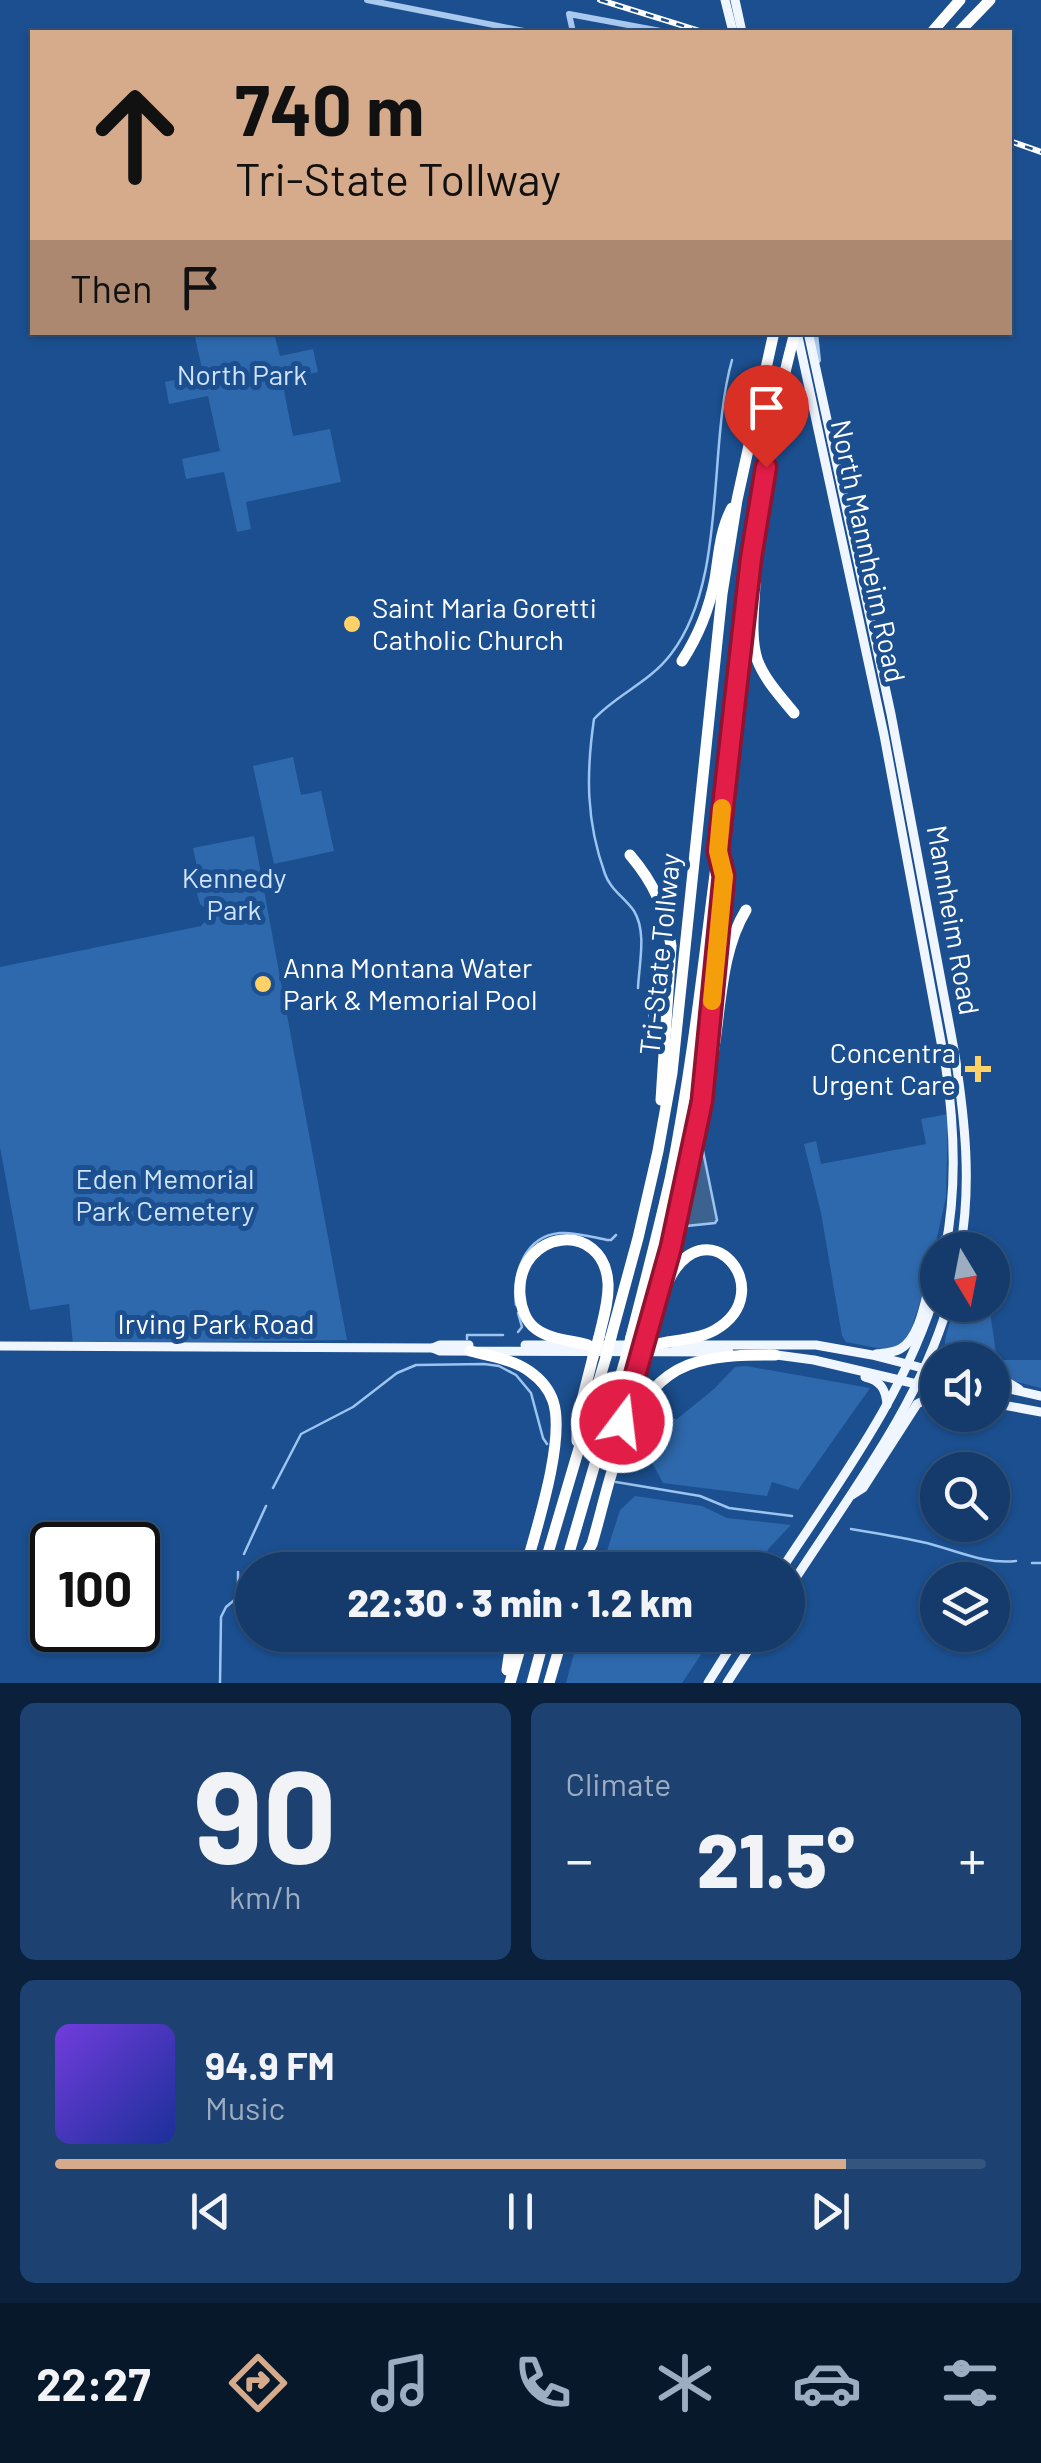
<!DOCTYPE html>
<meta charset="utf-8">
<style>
body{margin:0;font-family:Barlow,sans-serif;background:#1d4271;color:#f1f3f6;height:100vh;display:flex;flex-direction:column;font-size:38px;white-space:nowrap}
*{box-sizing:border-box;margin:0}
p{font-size:32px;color:#9dadc1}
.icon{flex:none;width:55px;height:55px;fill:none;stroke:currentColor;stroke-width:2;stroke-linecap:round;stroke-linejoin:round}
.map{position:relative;height:1683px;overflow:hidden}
.sheet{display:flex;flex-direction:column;gap:20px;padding:20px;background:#0b203b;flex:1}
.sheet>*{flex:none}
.hud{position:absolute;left:30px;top:30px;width:982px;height:305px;border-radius:0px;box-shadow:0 2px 8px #0004,0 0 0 2px #33557e;background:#d6ab8b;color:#111;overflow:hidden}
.needle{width:65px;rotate:170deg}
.controls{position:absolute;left:920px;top:1232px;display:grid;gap:20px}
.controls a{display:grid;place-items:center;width:90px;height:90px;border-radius:50%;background:#143b6b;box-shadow:0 2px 8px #0004,0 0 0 2px #33557e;font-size:50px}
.speed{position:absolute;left:30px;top:1522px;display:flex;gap:20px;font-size:50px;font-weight:700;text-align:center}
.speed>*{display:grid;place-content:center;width:130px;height:130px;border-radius:50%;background:#143b6b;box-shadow:0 2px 8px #0004,0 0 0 2px #33557e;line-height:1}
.speed .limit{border:5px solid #111;border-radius:15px;background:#fff;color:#111}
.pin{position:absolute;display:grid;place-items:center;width:85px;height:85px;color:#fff;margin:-102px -42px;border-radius:50% 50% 50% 0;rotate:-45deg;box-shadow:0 0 10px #0007}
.pin .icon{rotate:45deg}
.me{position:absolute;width:110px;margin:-55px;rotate:15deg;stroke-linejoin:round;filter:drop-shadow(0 0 8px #0008)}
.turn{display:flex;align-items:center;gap:35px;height:210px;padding:0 40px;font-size:45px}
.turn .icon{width:130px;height:130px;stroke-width:2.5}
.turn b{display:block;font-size:70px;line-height:85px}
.then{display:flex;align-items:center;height:95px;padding:0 40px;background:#0003;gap:20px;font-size:38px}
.big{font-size:75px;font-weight:800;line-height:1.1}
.sheet .tile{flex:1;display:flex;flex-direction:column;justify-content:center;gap:15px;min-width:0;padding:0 35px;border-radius:15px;background:#1d4271}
.sheet .dial{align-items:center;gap:0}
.dial b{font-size:130px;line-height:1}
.song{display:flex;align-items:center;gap:30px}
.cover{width:120px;height:120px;border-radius:15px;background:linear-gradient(135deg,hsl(260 70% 55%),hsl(230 70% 35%))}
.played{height:10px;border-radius:5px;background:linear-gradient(90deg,#d6ab8b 85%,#33557e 85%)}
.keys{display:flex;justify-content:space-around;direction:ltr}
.heat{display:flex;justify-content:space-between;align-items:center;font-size:55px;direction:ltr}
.sheet .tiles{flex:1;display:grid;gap:20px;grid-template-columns:1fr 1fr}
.tile:last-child{grid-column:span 2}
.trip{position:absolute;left:235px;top:1552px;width:570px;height:100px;border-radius:50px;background:#143b6b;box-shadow:0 2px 8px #0004,0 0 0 2px #33557e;font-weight:800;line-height:100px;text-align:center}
.menu{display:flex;height:160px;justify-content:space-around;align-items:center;background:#08182b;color:#9dadc1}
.menu .icon{width:70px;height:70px}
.menu .selected{color:#d6ab8b}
.menu b{font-size:45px;color:#f1f3f6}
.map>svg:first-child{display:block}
</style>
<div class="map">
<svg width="1041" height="1683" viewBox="0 0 1041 1683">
<rect width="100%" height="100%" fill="#1b4f8f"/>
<!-- green -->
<g fill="#2e69ad">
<polygon points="194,333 274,333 280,356 313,349 318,372 282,380 293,436 330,429 341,482 246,502 251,529 237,532 224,472 186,479 182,459 220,451 208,396 169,404 165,382 203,373"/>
<polygon points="293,757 301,795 321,791 334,851 274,864 253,766"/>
<polygon points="254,836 347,1340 73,1344 69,1304 30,1310 0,1147 0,967 201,926 207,919 206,909 200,904 197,893 202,890 193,848"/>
<polygon points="948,1114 946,1197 928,1278 911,1330 905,1341 894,1347 882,1349 846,1342 842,1336 821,1213 804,1144 816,1141 821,1164 926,1144 921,1119"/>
<path d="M956 1305H989L997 1360H1041V1388L993 1376 992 1360H948C939 1343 951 1322 956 1305Z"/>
<polygon points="746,1366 870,1388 798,1490 772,1482 767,1496 663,1483 644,1448 656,1414 677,1419 714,1389 735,1367"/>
<polygon points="635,1496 702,1506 727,1518 791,1525 770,1547 755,1570 601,1570 620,1510"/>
<polygon points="579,1635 714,1635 682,1683 566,1683"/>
</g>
<!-- water -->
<polygon fill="#3c6290" stroke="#9cc4f0" stroke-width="2.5" points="702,1146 717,1220 715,1223 686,1226"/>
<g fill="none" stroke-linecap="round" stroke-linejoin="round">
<!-- stream -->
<g stroke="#9cc4f0" stroke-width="2.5">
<path d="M638 988C639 964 647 932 634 911 625 898 610 889 605 874 586 821 586 774 594 719 617 694 649 683 671 654 728 580 707 449 732 360"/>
<polyline points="649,1014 654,1031"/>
<path d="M516 1305C512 1275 524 1236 560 1233 575 1232 592 1237 607 1240H611L616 1235"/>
<polyline points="518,1332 522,1327 518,1313"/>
<polyline points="467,1339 467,1335 503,1335"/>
<polyline points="616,1482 700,1496 729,1508 792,1516"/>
<polyline points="273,1488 301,1434 353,1407 397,1373 416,1365 484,1364 499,1366 516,1375 531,1393 543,1438 547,1444"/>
<path d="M851 1529C875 1533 899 1537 922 1542 954 1549 984 1565 1016 1561"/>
<polyline points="244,1554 266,1506"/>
<polyline points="1032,1563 1041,1563"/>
<polyline points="220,1683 221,1617 226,1607 238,1597 238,1572"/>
</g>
<!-- minor -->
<g stroke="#a9c9ee" stroke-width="6">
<polyline points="367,0 529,32"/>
<polyline points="573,32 569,14 666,32"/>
<polyline points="815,332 818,360"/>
</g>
<!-- major -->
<g stroke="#f0f6ff" stroke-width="9">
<polyline points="725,0 733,32"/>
<polyline points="735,0 742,32"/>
<path d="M797 332 884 735 946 1069C955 1130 957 1190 945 1250"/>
<path d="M808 332 891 714 955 1055C965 1120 972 1185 960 1250"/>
<polyline points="525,1345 569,1345"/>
<polyline points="605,1345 649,1345"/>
<polyline points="675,1345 816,1345 872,1355 938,1372"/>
<polyline points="0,1346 433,1348 440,1351 729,1352"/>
<polyline points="433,1348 440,1345 469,1345"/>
<polyline points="769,1354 814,1360 938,1389"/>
<path d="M876 1354C884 1353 893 1353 900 1349 928 1334 927 1266 944 1240"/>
<path d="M865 1377C880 1380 886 1389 887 1405"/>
<polyline points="992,1379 1009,1383 1019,1389"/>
<polyline points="992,1385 1041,1396"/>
<polyline points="992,1403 1041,1412"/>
<polyline points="852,1495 863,1488 917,1404 938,1393"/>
<path d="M781 1570C841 1479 908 1390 938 1284"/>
<path d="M788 1590C846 1499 917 1410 948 1305"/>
<polyline points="708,1683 738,1635"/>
<polyline points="727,1683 758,1635"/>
</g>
<!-- highway -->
<g stroke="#fff" stroke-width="11">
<polyline points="932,32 960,0"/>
<polyline points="959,32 990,0"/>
<path d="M755 584C754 608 750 636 757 659 764 679 781 697 794 713"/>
<path d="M682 661C699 635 709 610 715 579 719 554 720 530 732 508"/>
<path d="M630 855C654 883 666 910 671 946L661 1100"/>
<polyline points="709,1032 724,876 720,862"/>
<polyline points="611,1337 638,1238 658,1151 672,1073 722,594 737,500 774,332"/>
<path d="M631 1337C645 1283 659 1229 671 1175 692 1068 704 959 718 851 739 677 750 502 795 332"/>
<path d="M646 1337C672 1246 695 1153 712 1060 721 1012 720 952 746 910"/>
<path d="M588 1345C571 1340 551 1340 536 1329 526 1322 521 1308 520 1295 516 1229 604 1219 608 1283 609 1301 603 1319 599 1337"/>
<path d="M653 1345C673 1340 697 1340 715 1330 783 1291 704 1199 666 1286"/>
<path d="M470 1351C489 1356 512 1359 529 1371 539 1378 549 1389 553 1401 566 1439 536 1530 525 1570"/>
<polyline points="620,1430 640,1357"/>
<polyline points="577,1441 577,1420 593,1357"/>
<path d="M585 1557 592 1544C611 1481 624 1382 697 1362 722 1355 749 1355 775 1355"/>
<polyline points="543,1570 606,1357"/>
<polyline points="564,1570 626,1357"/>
<polyline points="507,1670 512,1635"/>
<polyline points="510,1683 524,1635"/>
<polyline points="532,1683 545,1635"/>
<polyline points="549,1683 563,1635"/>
</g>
<defs>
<g id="rail">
<polyline points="600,0 703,32"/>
<polyline points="1010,141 1041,152"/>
</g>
</defs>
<!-- rail casing -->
<use href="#rail" stroke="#fff" stroke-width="6"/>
<!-- rail -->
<use href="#rail" stroke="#1b4f8f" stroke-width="2.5" stroke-dasharray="8" stroke-linecap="butt"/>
<!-- highway-bridge -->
<g stroke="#fff" stroke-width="11">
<polyline points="593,1357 599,1337"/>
<polyline points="606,1357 611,1337"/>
<polyline points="626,1357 631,1337"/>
<polyline points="640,1357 646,1337"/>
</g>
</g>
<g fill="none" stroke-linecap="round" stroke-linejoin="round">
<defs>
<polyline id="route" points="622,1422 671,1247 702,1101 724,876 718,851 751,558 766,467"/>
</defs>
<!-- route casing -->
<use href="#route" stroke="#92132f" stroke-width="25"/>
<!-- route -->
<use href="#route" stroke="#e11d48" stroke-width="18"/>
<!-- slow -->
<polyline stroke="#f59e0b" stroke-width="18" points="712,1001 724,876 718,851 722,808"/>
</g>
<!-- markers -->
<g fill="#ffd166" stroke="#1b4f8f" stroke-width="4">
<circle cx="352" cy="624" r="10"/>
<circle cx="263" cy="984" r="10"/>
<path d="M973 1054h10v10h10v10h-10v10h-10v-10h-10v-10h10z"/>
</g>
<g text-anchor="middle" stroke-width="10" stroke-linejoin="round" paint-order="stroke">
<!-- park labels -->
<g font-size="28" fill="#cfe3fa" stroke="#1b4f8f">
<text x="242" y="385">North Park</text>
<text x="234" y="888">Kennedy<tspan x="234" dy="32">Park</tspan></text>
<text x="165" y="1189">Eden Memorial<tspan x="165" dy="32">Park Cemetery</tspan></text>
</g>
<!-- street labels -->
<g font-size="28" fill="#fff" stroke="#1b4f8f">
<text transform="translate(868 551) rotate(78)" y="10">North Mannheim Road</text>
<text transform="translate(953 920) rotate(80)" y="10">Mannheim Road</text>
<text transform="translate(660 954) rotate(-84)" y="10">Tri-State Tollway</text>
<text x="216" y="1334">Irving Park Road</text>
</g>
<!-- poi labels -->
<g font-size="28" fill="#fff" stroke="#1b4f8f" text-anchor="start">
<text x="372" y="618">Saint Maria Goretti<tspan x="372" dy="32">Catholic Church</tspan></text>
<text x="283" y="978">Anna Montana Water<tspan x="283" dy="32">Park &amp; Memorial Pool</tspan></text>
<text x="956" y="1063" text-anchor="end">Concentra<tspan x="956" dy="32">Urgent Care</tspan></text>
</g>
</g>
</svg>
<div class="controls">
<a><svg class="needle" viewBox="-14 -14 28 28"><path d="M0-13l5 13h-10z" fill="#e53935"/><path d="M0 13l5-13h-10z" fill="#9dadc1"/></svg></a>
<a><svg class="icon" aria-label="sound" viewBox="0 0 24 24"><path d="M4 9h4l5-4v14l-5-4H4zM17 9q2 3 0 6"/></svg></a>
<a><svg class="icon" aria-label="search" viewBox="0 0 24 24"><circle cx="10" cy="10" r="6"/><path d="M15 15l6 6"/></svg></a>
<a><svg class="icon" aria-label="layers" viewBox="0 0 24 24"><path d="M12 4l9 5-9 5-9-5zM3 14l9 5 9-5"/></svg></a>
</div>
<div class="speed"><div class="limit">100</div></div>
<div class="pin" style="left:766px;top:467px;background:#d93025"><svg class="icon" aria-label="arrive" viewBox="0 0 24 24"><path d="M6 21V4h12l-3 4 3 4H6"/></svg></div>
<svg class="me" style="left:622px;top:1422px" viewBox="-20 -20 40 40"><circle r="17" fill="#e11d48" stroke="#fff" stroke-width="3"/><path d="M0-11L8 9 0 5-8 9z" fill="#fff"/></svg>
<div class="trip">22:30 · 3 min · 1.2 km</div>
<div class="hud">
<div class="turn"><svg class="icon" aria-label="ahead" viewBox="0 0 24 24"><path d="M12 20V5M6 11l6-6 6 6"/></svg><div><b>740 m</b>Tri-State Tollway</div></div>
<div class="then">Then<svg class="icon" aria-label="arrive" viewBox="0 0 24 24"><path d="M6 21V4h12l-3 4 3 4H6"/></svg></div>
</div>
</div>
<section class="sheet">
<div class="tiles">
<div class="tile dial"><b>90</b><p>km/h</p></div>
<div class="tile"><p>Climate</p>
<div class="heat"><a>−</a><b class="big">21.5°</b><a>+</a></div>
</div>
<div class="tile">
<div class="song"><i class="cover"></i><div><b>94.9 FM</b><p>Music</p></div></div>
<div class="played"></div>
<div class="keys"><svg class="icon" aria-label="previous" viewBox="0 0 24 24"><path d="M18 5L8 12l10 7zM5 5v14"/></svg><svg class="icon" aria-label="pause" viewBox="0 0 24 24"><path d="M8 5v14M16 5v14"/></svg><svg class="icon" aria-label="next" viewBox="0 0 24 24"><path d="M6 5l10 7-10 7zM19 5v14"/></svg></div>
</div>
</div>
</section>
<nav class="menu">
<b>22:27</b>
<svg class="icon selected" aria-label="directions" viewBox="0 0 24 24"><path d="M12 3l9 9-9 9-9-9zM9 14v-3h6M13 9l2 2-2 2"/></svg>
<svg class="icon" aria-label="music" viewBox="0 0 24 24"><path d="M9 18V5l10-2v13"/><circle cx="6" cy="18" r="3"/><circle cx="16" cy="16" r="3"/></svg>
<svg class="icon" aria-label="phone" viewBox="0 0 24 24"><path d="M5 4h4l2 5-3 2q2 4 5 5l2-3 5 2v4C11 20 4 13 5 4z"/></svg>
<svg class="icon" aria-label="climate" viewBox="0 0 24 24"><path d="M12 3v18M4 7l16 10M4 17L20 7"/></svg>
<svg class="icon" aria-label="car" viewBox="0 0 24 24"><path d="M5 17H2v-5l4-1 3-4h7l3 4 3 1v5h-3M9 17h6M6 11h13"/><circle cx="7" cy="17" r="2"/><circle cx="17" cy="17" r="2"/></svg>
<svg class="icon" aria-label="filters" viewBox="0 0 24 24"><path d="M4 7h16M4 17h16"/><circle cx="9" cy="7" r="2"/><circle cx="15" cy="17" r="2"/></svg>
</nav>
